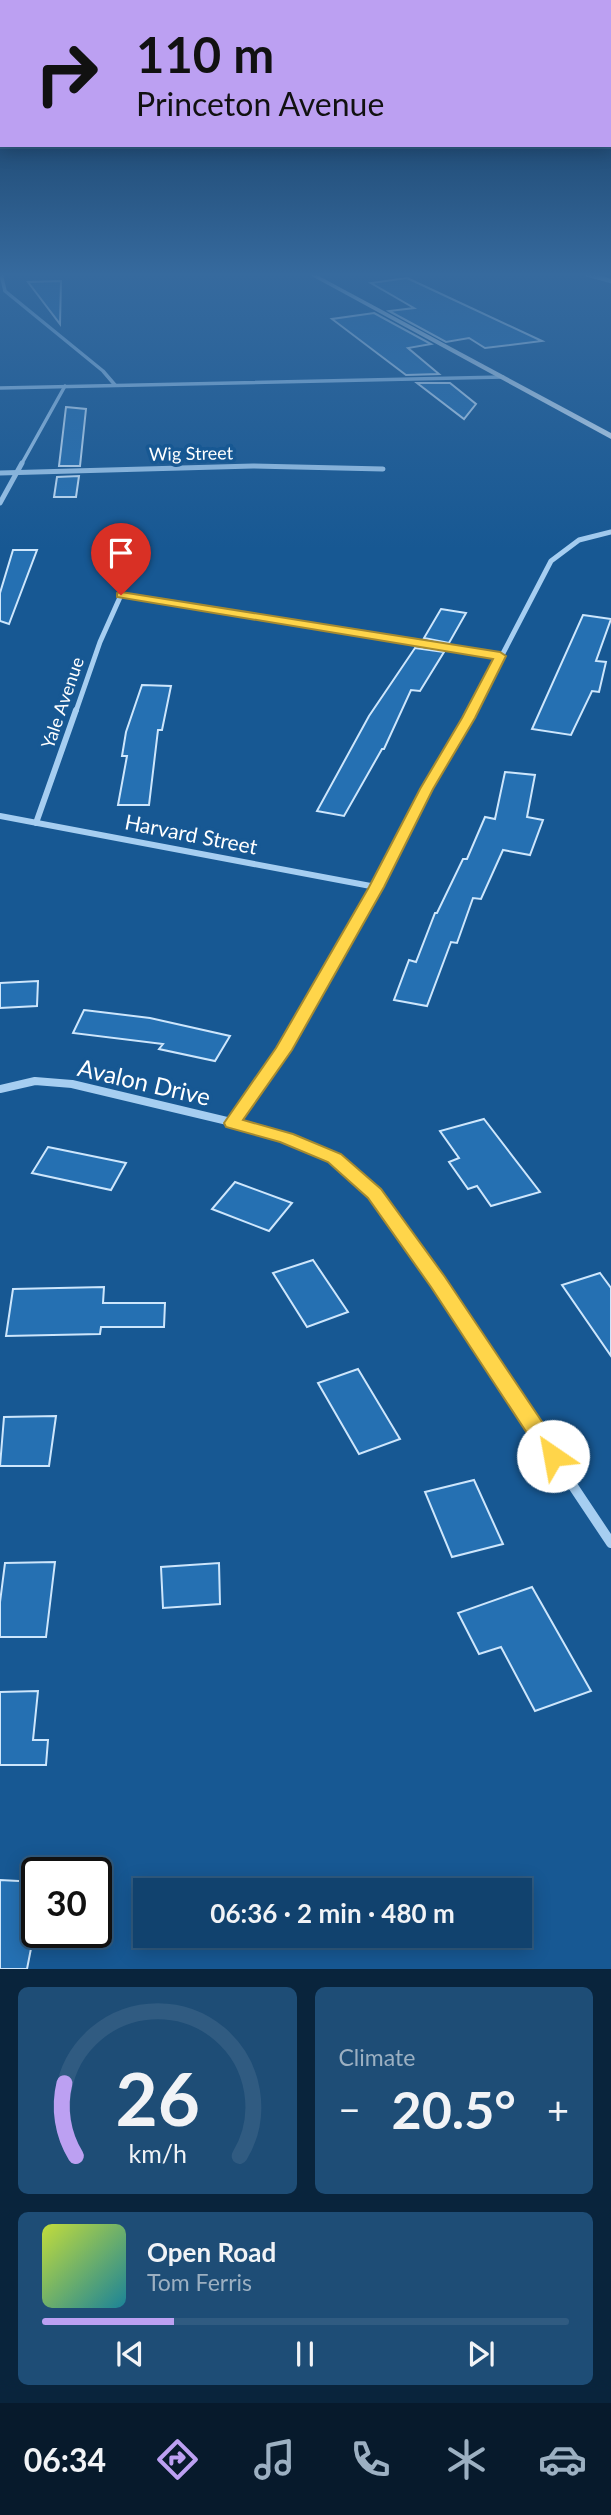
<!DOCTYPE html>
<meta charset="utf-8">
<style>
body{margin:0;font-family:Lato,sans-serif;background:#1e4d76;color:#f1f3f6;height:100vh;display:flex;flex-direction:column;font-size:26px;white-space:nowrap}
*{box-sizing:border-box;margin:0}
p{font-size:23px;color:#9cb0c2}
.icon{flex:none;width:38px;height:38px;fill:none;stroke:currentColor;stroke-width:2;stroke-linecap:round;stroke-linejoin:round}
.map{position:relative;height:1969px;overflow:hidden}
.drawer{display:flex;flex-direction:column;gap:18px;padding:18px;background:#09243c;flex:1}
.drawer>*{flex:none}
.guide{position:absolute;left:0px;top:0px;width:612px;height:147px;box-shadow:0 4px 18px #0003,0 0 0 2px #305b81;background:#bca0f2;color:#111;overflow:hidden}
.speed{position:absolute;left:21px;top:1857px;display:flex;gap:14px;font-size:35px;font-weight:700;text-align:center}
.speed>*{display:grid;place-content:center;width:91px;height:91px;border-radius:50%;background:#11426e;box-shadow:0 4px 18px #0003,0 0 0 2px #305b81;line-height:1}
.speed .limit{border:4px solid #111;border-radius:10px;background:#fff;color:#111}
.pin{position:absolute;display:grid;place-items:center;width:60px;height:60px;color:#fff;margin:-72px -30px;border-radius:50% 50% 50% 0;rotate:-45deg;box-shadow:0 0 7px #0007}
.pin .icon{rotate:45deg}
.me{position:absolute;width:77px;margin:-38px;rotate:327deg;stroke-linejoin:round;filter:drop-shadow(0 0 5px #0008)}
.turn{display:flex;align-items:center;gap:24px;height:147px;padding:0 21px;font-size:32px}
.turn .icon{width:91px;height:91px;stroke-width:2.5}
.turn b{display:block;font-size:49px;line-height:60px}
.big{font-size:52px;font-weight:700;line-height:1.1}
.drawer .widget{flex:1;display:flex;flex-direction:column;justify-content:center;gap:10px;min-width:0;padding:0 24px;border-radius:10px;background:#1e4d76}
.drawer .dial{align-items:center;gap:0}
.dial svg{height:182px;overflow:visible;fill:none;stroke:#305b81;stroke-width:7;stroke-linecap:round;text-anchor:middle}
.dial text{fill:#f1f3f6;stroke:none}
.song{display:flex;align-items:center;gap:21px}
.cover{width:84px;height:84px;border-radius:10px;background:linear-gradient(135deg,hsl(70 70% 55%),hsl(190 70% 35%))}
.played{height:7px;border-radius:4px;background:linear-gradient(90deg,#bca0f2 25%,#305b81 25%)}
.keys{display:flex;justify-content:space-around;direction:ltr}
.heat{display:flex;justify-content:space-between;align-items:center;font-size:38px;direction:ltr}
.drawer .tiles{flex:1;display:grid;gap:18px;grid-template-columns:1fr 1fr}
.widget:last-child{grid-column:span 2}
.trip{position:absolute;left:133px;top:1878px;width:399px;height:70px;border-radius:0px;background:#11426e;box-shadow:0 4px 18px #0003,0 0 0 2px #305b81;font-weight:700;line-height:70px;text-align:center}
.tab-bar{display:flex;height:112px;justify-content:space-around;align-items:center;background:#071a2c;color:#9cb0c2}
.tab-bar .icon{width:49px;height:49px}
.tab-bar .on{color:#bca0f2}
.tab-bar b{font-size:32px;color:#f1f3f6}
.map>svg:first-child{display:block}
</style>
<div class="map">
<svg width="611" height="1969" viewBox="0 0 611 1969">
<rect width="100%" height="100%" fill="#175893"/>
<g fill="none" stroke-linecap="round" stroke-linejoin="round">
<!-- stream -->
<polyline stroke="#99caf3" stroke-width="4.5" points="586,274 611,281"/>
</g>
<!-- building -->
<g fill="#2570b2" stroke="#cde6fc" stroke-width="2">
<polygon points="407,278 542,341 485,348 469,338 446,342 389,311 414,308 371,283"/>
<polygon points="61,281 60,324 28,282"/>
<polygon points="374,313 431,344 408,348 439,374 406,375 332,319"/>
<polygon points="417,383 450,383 476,404 464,419"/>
<polygon points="66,407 86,409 80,466 59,466"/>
<polygon points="79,476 76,497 54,497 57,477"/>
<polygon points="13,550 37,550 9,624 0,621 0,593"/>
<polygon points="441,609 466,613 449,643 424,638"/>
<polygon points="583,615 611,619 596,661 606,662 599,692 592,691 571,735 532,729"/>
<polygon points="415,648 444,652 420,691 411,690 384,749 382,749 344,816 317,811 369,716"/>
<polygon points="142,685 171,686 162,730 158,730 149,805 118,805 127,756 122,756 126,732"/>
<polygon points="505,772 535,775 527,817 543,820 530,855 503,850 481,899 473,898 457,943 451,942 427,1006 394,1000 409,960 416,962 435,913 437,913 463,859 467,859 485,817 495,819"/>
<polygon points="38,981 37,1006 0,1008 0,983"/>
<polygon points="84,1010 150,1018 230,1036 215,1061 159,1049 163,1044 73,1033"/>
<polygon points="484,1119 540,1192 491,1206 477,1186 468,1189 449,1162 459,1158 440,1131"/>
<polygon points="48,1147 126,1163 111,1190 32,1173"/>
<polygon points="235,1182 292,1203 269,1231 212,1209"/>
<polygon points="313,1260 348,1312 307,1327 273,1273"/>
<polygon points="600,1273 611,1288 611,1356 562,1285"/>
<polygon points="104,1287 103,1303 165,1303 164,1327 101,1327 100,1334 6,1336 13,1289"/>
<polygon points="358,1369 400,1439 359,1454 318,1383"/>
<polygon points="56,1416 49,1466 0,1466 4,1417"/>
<polygon points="474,1480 503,1544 452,1557 425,1492"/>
<polygon points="55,1562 46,1637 0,1637 0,1602 5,1563"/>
<polygon points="219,1563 220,1604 163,1608 161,1567"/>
<polygon points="532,1587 591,1691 535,1711 501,1647 479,1654 458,1613"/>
<polygon points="38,1691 33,1740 48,1740 46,1765 0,1765 0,1692"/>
<polygon points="0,1880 37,1882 37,1918 27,1969 0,1969"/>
</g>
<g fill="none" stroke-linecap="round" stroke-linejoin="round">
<!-- street-far4 -->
<g stroke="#a6cef1" stroke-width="3.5">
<polyline points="1,274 5,291 103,371 115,385"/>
<polyline points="0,388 503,377"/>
<polyline points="21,465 65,386"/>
</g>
<!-- street-far3 -->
<g stroke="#a6cef1" stroke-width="5">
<polyline points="0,473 253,466 383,469"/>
<polyline points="0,503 22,463"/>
<polyline points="76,711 100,642 121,595 500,656"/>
<polyline points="473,711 551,561 579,540 611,532"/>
</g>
<!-- street-far2 -->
<g stroke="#a6cef1" stroke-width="6">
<polyline points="0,816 376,887"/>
<polyline points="36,823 76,710"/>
<polyline points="296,1029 473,710"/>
</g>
<!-- street-far1 -->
<g stroke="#a6cef1" stroke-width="8">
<polyline points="0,1089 35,1081 72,1084 265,1130 333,1157 368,1187 404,1232 542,1440"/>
<polyline points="232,1123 284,1050 297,1027"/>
</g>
<!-- street -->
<polyline stroke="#a6cef1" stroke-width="10" points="541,1438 611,1543"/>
<!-- secondary -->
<polygon fill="#d5e9fb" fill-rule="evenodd" points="308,274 315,274 611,433 611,439"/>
</g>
<!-- sky -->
<linearGradient id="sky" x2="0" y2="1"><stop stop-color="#0d3051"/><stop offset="0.5" stop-color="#366a9e"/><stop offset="1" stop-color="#366a9e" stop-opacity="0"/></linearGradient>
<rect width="611" height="549" fill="url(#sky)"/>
<!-- route -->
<polygon fill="#ffd54a" stroke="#a68a30" stroke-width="2" points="121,592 500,652 506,656 475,718 433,789 384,887 292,1050 243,1120 293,1134 341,1154 381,1189 445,1277 561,1450 564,1456 561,1462 553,1465 546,1462 431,1287 368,1198 328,1162 280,1142 226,1127 224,1123 276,1048 369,887 420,789 462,718 493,659 117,597 117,593"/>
<g text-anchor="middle" stroke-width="7" stroke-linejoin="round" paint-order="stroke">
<!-- far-street labels -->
<g font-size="18" fill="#fff" stroke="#175893">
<text transform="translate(191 454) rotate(-1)" y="6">Wig Street</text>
<text transform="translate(63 703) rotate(-71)" y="6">Yale Avenue</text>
</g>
<!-- street labels -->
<g font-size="21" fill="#fff" stroke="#175893">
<text transform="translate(191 835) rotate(11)" y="7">Harvard Street</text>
</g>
<!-- near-street labels -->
<g font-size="24" fill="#fff" stroke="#175893">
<text transform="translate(144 1083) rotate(13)" y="8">Avalon Drive</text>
</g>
</g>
</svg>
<div class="speed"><div class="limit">30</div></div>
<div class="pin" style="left:121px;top:595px;background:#d93025"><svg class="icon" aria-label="arrive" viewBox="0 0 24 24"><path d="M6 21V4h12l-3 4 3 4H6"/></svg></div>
<svg class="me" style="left:553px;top:1456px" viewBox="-20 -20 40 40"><circle r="19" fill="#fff"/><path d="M0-13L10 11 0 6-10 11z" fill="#ffd54a"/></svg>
<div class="trip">06:36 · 2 min · 480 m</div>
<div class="guide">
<div class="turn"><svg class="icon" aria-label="right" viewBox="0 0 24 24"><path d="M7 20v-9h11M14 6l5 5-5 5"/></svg><div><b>110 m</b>Princeton Avenue</div></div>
</div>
</div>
<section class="drawer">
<div class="tiles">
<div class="widget dial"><svg viewBox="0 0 100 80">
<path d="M14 69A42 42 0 1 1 86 69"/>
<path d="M14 69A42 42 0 0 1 9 37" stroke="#bca0f2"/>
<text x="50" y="56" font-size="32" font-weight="700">26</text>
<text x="50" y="72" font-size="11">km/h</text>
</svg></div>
<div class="widget"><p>Climate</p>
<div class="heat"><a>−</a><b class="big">20.5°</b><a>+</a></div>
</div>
<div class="widget">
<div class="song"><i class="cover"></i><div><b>Open Road</b><p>Tom Ferris</p></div></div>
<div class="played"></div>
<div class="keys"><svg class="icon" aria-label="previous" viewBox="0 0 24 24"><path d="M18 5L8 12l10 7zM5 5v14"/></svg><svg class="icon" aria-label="pause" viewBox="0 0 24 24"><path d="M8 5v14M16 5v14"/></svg><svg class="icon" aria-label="next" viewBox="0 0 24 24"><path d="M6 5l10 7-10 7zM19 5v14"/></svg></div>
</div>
</div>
</section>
<nav class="tab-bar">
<b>06:34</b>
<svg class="icon on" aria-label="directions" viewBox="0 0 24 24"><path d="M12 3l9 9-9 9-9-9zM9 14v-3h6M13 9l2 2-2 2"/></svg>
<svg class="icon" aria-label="music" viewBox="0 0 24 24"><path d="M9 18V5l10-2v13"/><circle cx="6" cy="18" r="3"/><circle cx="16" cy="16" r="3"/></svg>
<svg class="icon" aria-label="phone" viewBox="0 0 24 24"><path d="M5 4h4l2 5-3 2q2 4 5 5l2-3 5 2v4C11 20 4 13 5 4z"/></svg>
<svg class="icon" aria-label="climate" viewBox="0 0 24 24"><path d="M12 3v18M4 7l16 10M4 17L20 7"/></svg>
<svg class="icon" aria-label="car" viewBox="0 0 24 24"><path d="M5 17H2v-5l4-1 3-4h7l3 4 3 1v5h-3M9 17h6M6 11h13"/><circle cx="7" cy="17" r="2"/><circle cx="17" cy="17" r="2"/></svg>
</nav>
